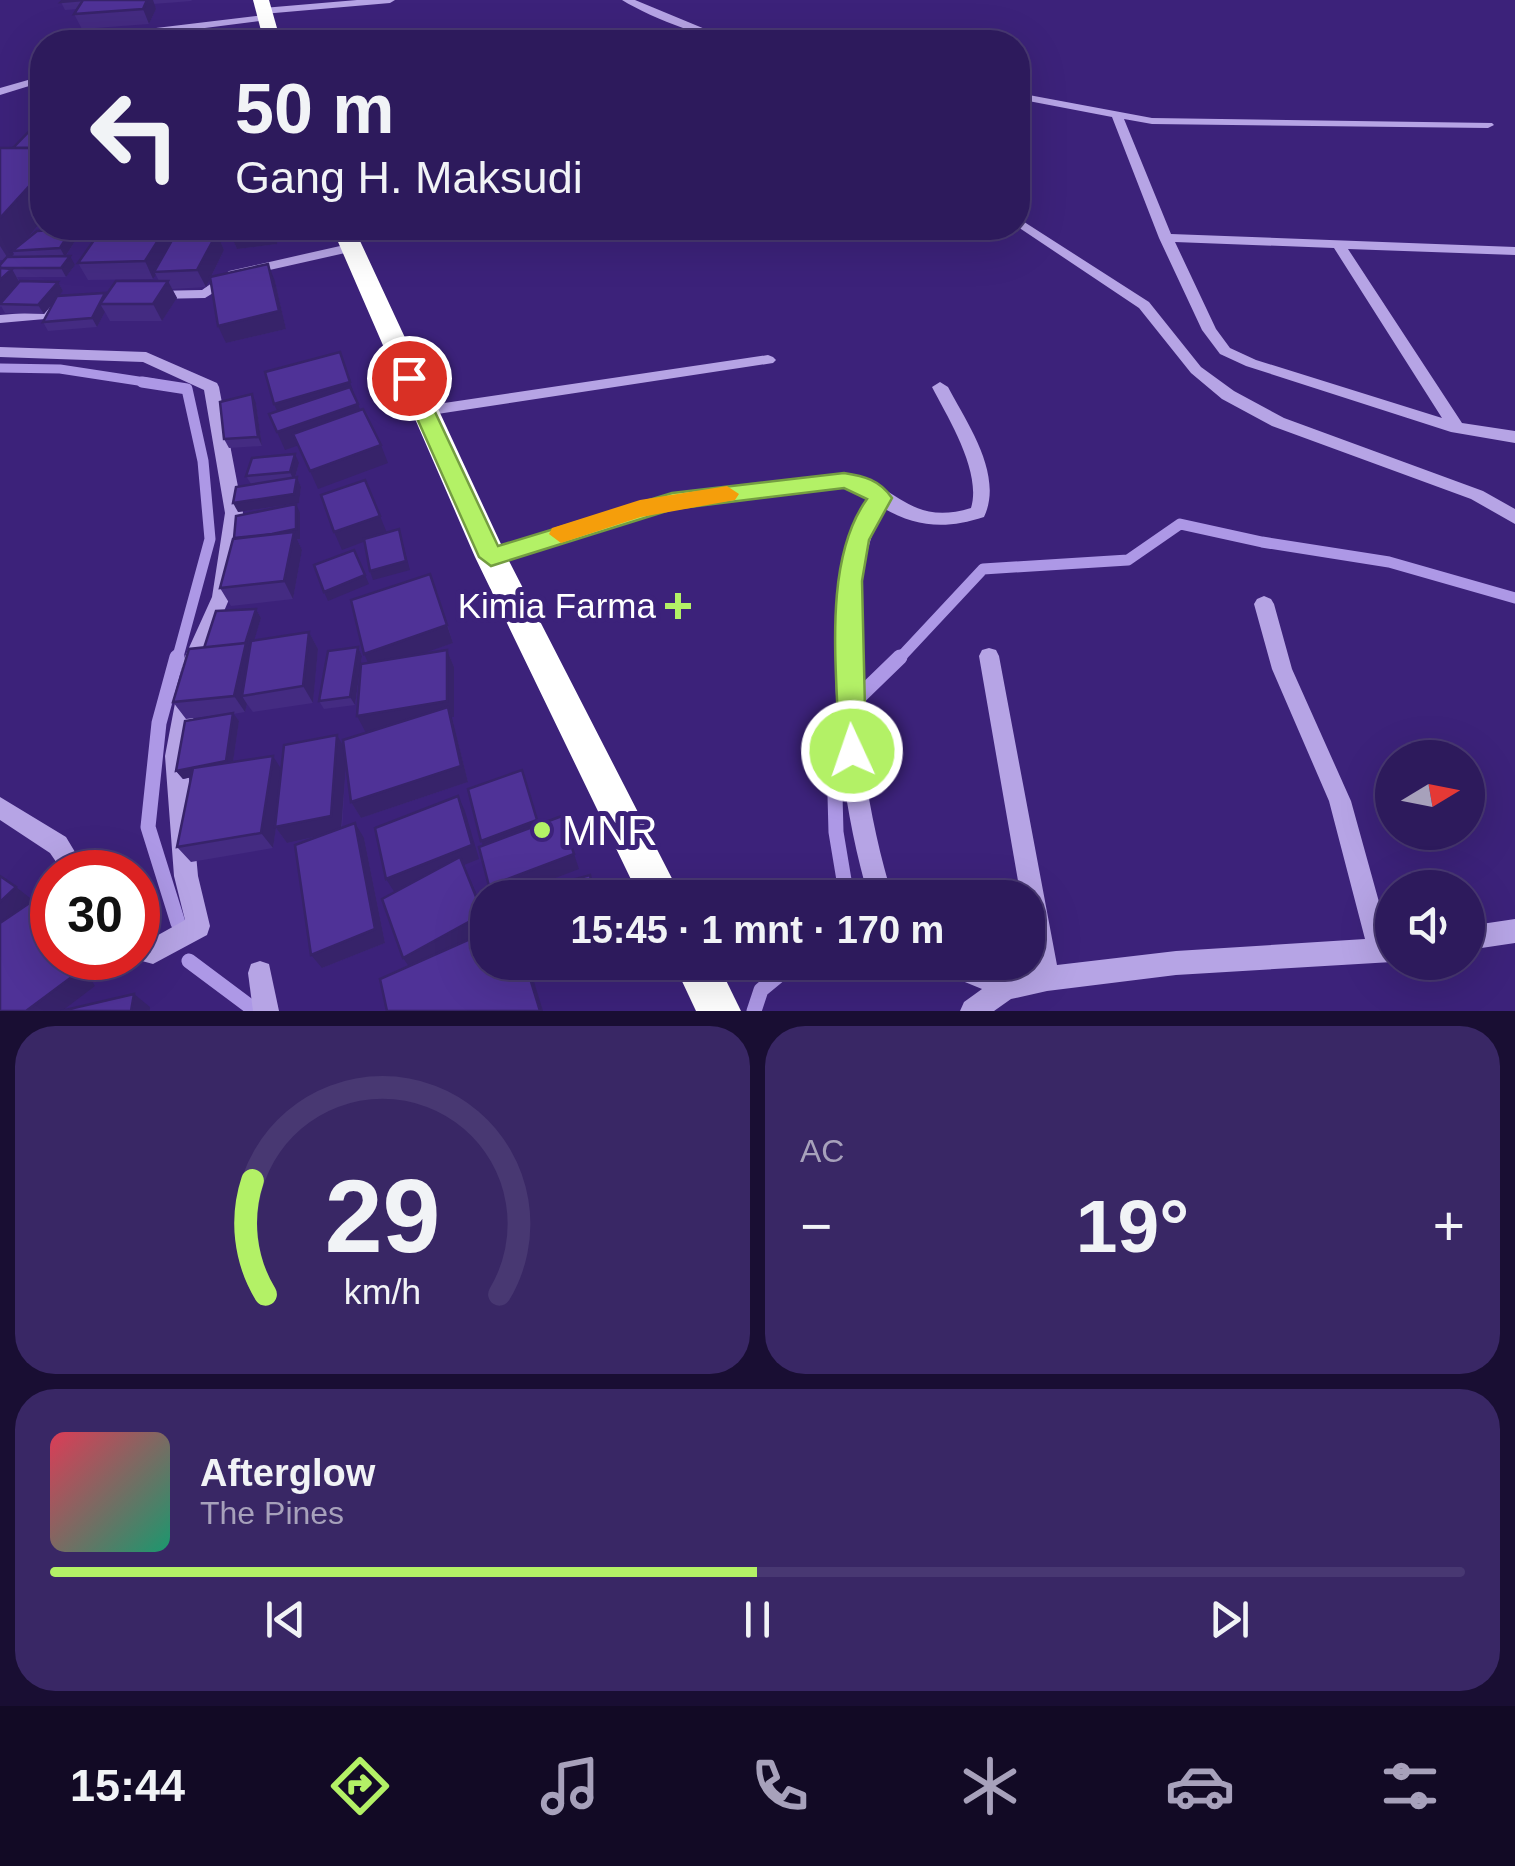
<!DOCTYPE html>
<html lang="id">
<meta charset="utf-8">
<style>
body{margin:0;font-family:Helvetica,sans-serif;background:#392765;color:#f1f3f6;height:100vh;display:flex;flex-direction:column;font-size:38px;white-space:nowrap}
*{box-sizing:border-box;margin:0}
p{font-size:32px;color:#a7a1bb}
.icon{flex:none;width:55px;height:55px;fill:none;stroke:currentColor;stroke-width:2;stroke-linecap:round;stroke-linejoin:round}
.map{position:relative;height:1011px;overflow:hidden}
.panel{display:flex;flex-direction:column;gap:15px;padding:15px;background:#190e33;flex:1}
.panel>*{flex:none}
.hud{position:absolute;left:30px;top:30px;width:1000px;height:210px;border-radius:40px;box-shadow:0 10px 40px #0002,0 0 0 2px #483872;background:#2d1a5c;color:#f1f3f6;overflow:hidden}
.needle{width:65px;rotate:80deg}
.controls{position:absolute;left:1375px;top:740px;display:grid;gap:20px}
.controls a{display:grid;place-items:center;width:110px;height:110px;border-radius:50%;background:#2d1a5c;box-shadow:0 10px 40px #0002,0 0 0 2px #483872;font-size:50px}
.speed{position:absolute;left:30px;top:850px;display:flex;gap:20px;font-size:50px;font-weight:700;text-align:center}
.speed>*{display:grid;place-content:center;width:130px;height:130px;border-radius:50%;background:#2d1a5c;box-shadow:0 10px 40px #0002,0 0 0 2px #483872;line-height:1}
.speed .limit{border:15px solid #d22;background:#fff;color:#111}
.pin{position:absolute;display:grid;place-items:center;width:85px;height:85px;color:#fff;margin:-42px;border:5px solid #fff;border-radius:50%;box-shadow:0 2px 10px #0007}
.me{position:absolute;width:110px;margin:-55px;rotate:357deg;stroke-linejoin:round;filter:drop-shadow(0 0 8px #0008)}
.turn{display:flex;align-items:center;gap:35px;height:210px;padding:0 40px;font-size:45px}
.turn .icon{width:130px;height:130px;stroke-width:2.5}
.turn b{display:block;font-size:70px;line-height:85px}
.big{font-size:75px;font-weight:700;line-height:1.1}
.panel .tile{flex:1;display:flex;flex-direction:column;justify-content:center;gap:15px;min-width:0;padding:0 35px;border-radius:40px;background:#392765}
.panel .dial{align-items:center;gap:0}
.dial svg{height:260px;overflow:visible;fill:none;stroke:#483872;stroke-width:7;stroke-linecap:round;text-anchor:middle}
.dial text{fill:#f1f3f6;stroke:none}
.song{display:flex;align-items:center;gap:30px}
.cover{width:120px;height:120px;border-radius:15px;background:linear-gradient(135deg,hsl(350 70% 55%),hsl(160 70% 35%))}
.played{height:10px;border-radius:5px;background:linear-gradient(90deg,#b3f166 50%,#483872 50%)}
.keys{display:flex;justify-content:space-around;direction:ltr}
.heat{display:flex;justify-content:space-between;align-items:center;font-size:55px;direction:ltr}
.panel .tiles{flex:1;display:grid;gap:15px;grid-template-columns:1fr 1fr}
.tile:last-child{grid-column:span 2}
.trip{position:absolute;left:470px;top:880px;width:575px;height:100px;border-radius:40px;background:#2d1a5c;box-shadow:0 10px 40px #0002,0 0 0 2px #483872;font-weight:700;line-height:100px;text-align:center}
.tab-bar{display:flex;height:160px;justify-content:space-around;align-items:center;background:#120a25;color:#a7a1bb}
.tab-bar .icon{width:70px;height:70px}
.tab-bar .on{color:#b3f166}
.tab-bar b{font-size:45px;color:#f1f3f6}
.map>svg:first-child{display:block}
</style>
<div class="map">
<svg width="1515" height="1011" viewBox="0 0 1515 1011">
<rect width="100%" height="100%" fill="#3c227a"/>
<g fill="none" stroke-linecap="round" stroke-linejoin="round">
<!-- stream-far2 -->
<polyline stroke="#ad98e6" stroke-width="9" points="0,368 60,369 158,384"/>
<!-- stream-far1 -->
<g stroke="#ad98e6" stroke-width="11">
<polyline points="142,382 187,389 203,461 210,539 177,660"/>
<polyline points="898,660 983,569 1128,560 1180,524 1262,542 1389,562 1515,598"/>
</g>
<!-- stream -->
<g stroke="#ad98e6" stroke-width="15">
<polyline points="177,657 159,723 148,827 178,923"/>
<polyline points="847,898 836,832 833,722 900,657"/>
<polyline points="189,961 256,1011"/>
<polyline points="754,1011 761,990 795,962"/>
</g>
<!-- minor -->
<g fill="#b6a4e5" fill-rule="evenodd">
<polygon points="357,0 395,0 390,3 263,14 258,11 263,8"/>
<path d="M622 0H635L705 29 755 42C717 44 655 20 622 0Z"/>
<polygon points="264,15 269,18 267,20 134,37 130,42 120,42 123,37 74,42 100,32 131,31"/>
<polygon points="42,76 42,82 0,95 0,88"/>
<path d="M1018 93 1152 118 1492 123 1494 125 1488 128 1152 124 1124 119 1171 234 1515 247V255L1348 249 1462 423 1515 431V443L1451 432 1246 366 1220 354 1202 330 1159 238 1112 117 1018 99ZM1175 242 1334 248 1442 418 1256 360 1230 348 1216 329Z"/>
<polygon points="1018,218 1149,302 1201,367 1234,391 1284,418 1483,491 1515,509 1515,524 1471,499 1272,426 1222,399 1191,373 1139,308 1018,227"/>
<polygon points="349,244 356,248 354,251 239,277 205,298 154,299 147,295 154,291 202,290 229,271"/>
<polygon points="69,297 76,301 74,304 45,319 0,323 0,315 37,312"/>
<polygon points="0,347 146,352 217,383 219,387 243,513 230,597 203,661 187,756 198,876 210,926 207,935 153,964 131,958 138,958 138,936 151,939 185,920 174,876 165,756 183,661 212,597 225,513 204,390 143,362 0,357"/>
<polygon points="768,355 773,357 776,360 773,363 424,416 416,411 424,406"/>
<path d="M940 382 948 387C967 423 1004 475 984 517 947 529 918 528 883 508 834 608 860 794 893 898H869C838 795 820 637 853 533 857 522 865 510 870 499L853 488 844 487 672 507 491 564 485 562 482 557 485 552 672 495 844 475C896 480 907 528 971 508 982 472 948 418 932 387Z"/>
<polygon points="1264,596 1271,599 1274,604 1292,669 1351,801 1389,938 1392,938 1392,962 1176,975 1047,991 1011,999 994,1011 960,1011 964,1002 982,989 938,971 935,962 978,962 1006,974 1033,969 1028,938 1028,898 1021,898 979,656 982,650 989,648 996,650 999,656 1057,965 1176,951 1365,939 1329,801 1272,669 1254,604 1257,599"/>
<polygon points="0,797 66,837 87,872 63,872 50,853 0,820"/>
<polygon points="1515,919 1515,943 1468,950 1468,926"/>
<polygon points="260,961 269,964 279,1011 253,1011 248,973 251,964"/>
</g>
<!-- highway -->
<g fill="#fff" fill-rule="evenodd">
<polygon points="253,0 269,0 281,42 264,42"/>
<polygon points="332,228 354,228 507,557 682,898 640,898 475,557"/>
<polygon points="673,962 717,962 741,1011 696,1011"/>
</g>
</g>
<!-- wall -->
<g fill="#442b82" fill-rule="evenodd">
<polygon points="63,0 192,0 191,1 154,4 156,9 149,24 82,29 74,14 78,9 65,10 61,2"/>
<path d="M0 148 42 221 27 239 77 238 66 256 75 265 66 277H17L20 282H58L63 291 59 296 105 293 106 295 159 281 156 275 153 279 88 280 78 263 162 231 160 228H280L277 244 237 249 233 240 235 230 187 234 217 233 224 250 211 277 275 281 286 329 226 343 210 278 206 287 172 289 177 298 162 321H110L105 312 97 327 48 331 43 322 55 301 44 314 5 313 1 306 0 307V265L4 260H0ZM175 235 170 244 166 236Z"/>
<polygon points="256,403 262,446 229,448 224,439"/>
<polygon points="299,463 295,478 297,477 301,487 299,503 238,512 251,484 246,476"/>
<polygon points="300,513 300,539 297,539 302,550 293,599 231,606 220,588"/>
<polygon points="437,591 453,643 419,654 447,650 454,667 454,717 452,717 468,782 361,818 351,802 346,763 342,828 364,838 385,943 322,968 320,836 287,843 276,828 273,848 191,862 177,847 191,777 183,779 176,771 218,715 186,719 173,702 204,648 256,609 261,618 254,640 309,632 318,649 313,703 253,712 247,704 245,712 233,714 239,721 233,762 282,769 337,735 343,746 366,733 368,663"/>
<polygon points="358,647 362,656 355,705 324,709 319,701"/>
</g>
<!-- shaded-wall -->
<g fill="#37236a">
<polygon points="147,0 153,0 156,9 149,24 143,9"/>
<polygon points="42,172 42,221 17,250 12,251 14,254 9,260 0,246 0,218"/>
<polygon points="275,228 280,228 277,244 237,249 233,240"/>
<polygon points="72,229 77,238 65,257 60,248"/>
<polygon points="164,231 172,248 154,272 156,275 153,279 145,261"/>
<polygon points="217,233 224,250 206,287 197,270"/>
<polygon points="70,256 75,265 66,277 61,268"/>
<polygon points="268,264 275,281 286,329 226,343 218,326"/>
<polygon points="12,269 22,287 0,304 0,280"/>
<polygon points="168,281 177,298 162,321 153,304"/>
<polygon points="58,282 63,291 44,314 38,305"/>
<polygon points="105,293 110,302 100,304 105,312 97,327 92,318"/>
<polygon points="340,352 356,400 282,422 274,404"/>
<polygon points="252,394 256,403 262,446 258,437"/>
<polygon points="358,404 365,422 285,450 277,432"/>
<polygon points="381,445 388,463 318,489 310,471"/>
<polygon points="295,454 299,463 294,481 290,472"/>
<polygon points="297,477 301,487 299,503 238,512 233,503"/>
<polygon points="296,504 300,513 300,539 297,539 302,550 293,599 284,581 239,551"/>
<polygon points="380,516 387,533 342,550 334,532"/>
<polygon points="399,529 410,570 373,580 370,571"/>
<polygon points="354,550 369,584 328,601 324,592"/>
<polygon points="430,574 453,643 372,671 364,654"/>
<polygon points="256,609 261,618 251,651 242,696 247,704 245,712 234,696 245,645"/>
<polygon points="309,632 318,649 313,703 303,686"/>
<polygon points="358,647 362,656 355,705 350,697"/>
<polygon points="447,650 454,667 454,717 452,717 468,782 361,818 351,802 366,733 357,716"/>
<polygon points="233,713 239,721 232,769 183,779 176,771"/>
<polygon points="337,735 347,752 341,831 287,843 276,828 273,848 261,833 273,756 283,772"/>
<polygon points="522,770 542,835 488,856 481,841"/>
<polygon points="458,796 465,811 479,859 464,865 488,921 488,929 412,971 403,958 395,893 386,879"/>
<polygon points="355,823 364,838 385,943 322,968 311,955"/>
<polygon points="574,854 579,869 503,898 494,898 489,886"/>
<polygon points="16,887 34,901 0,936 0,902"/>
<polygon points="34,900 52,915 52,932"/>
<polygon points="68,958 78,958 95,986 62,1011 26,1011"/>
<polygon points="525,962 528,962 543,1011 540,1011"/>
<polygon points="134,994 150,1007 150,1011 131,1011"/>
</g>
<!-- building -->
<g fill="#4f3297" stroke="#37236a" stroke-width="2.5">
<polygon points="63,0 83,0 61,2"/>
<polygon points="83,0 147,0 143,9 74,14"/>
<polygon points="42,118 42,148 13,148"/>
<polygon points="0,148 42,148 42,172 0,218"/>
<polygon points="236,228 275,228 274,236 233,240"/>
<polygon points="72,229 60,248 12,251 37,231"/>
<polygon points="164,231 145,261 78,263 99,233"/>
<polygon points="217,233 197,270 154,272 175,235"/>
<polygon points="70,256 61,268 0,268 0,265 7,257"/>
<polygon points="268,264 279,311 218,326 210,277"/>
<polygon points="0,268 12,269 0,280"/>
<polygon points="20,281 58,282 38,305 0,304"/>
<polygon points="116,281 168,281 153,304 100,304"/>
<polygon points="105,293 92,318 43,322 57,296"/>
<polygon points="340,352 350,382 274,404 265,372"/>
<polygon points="350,387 358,404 277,432 269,414"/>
<polygon points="252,394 258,437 224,439 220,402"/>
<polygon points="363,409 381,445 310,471 293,434"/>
<polygon points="295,454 290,472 246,476 252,458"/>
<polygon points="297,477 294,494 233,503 236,487"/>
<polygon points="365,480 380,516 334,532 321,495"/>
<polygon points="296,504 296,529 272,534 234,538 236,516"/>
<polygon points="399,529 406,561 370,571 364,539"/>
<polygon points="294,532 284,581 220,588 233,539"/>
<polygon points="354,550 365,575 324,592 314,565"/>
<polygon points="430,574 447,625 364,654 351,600"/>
<polygon points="256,609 245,644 204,648 216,611"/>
<polygon points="309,632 303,686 242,696 251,641"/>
<polygon points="246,643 234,696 173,702 189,649"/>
<polygon points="358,647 350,697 319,701 328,651"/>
<polygon points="447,650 447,701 357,716 361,664"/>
<polygon points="448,707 461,766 351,802 343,740"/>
<polygon points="233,713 226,761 176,771 185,721"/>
<polygon points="337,735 331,816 275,827 284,745"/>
<polygon points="273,756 261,833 177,847 193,768"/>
<polygon points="522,770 537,820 481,841 468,789"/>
<polygon points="458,796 472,845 386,879 375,828"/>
<polygon points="562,816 574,854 489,886 479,847"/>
<polygon points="355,823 375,929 311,955 295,845"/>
<polygon points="460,857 483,914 403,958 382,899"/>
<polygon points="590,875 594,898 534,898 533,891"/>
<polygon points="0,876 16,887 0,902"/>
<polygon points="34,900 52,932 52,958 68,958 77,973 26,1011 0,1011 0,923"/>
<polygon points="488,931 488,962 525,962 540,1011 387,1011 380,979"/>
<polygon points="134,994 131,1011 61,1011"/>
</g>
<!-- route -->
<path fill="#b3f166" stroke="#749d42" stroke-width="2.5" d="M409 372 419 378 498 546 672 493 844 473C864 476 880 480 892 498L869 540 862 581 866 751 862 760 852 763 843 760 839 751C838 675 821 563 867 499L844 488 673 509 491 566 479 557 399 378Z"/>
<!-- slow -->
<polygon fill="#f59e0b" points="727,486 739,494 735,500 641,517 561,543 549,534 552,528 640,500"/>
<!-- markers -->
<g fill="#b3f166" stroke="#3c227a" stroke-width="4">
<path d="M673 591h10v10h10v10h-10v10h-10v-10h-10v-10h10z"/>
<circle cx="542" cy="830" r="10"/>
</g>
<g text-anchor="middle" stroke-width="10" stroke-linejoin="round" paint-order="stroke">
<!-- poi labels -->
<g font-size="35" fill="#fff" stroke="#3c227a" text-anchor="end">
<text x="656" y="618">Kimia Farma</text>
</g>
<!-- near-poi labels -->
<g font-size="42" fill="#fff" stroke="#3c227a" text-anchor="start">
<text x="562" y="845">MNR</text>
</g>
</g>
</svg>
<div class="controls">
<a><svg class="needle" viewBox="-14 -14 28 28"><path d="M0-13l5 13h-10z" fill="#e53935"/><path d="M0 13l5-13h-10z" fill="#a7a1bb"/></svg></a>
<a><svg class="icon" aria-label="sound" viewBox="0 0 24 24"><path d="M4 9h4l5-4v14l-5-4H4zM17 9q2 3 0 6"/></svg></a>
</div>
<div class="speed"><div class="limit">30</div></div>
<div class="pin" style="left:409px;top:378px;background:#d93025"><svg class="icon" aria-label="arrive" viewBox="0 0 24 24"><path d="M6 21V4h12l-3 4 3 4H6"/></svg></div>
<svg class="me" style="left:852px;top:751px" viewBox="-20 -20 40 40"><circle r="17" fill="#b3f166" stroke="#fff" stroke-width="3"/><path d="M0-11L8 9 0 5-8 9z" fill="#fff"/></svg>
<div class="trip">15:45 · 1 mnt · 170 m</div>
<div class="hud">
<div class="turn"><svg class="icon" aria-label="left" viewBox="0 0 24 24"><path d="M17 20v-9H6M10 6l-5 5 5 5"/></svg><div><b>50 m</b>Gang H. Maksudi</div></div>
</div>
</div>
<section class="panel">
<div class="tiles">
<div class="tile dial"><svg viewBox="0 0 100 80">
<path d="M14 69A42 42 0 1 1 86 69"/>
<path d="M14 69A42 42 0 0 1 10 34" stroke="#b3f166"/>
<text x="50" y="56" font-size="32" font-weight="700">29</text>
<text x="50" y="72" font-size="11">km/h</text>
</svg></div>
<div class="tile"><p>AC</p>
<div class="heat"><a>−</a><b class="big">19°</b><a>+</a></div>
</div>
<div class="tile">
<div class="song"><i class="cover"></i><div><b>Afterglow</b><p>The Pines</p></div></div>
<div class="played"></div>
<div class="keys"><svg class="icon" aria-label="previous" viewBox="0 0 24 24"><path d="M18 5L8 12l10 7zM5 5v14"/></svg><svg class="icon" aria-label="pause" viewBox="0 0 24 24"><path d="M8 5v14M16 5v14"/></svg><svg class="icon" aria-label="next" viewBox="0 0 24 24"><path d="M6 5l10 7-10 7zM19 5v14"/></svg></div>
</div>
</div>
</section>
<nav class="tab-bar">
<b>15:44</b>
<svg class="icon on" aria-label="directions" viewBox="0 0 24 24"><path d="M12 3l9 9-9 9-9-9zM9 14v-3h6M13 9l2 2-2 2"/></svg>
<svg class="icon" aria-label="music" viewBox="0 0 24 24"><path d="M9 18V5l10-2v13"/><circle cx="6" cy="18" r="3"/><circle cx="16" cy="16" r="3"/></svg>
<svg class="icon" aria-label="phone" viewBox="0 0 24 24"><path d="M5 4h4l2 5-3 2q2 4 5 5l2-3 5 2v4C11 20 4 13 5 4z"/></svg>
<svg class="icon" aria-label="climate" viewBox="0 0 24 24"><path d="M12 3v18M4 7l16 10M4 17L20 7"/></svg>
<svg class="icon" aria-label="car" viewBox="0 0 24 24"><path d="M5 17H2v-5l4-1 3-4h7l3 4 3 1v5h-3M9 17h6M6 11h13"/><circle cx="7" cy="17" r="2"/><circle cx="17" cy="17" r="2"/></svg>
<svg class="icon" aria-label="filters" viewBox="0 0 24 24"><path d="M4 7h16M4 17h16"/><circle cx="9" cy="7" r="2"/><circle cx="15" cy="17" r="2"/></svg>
</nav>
